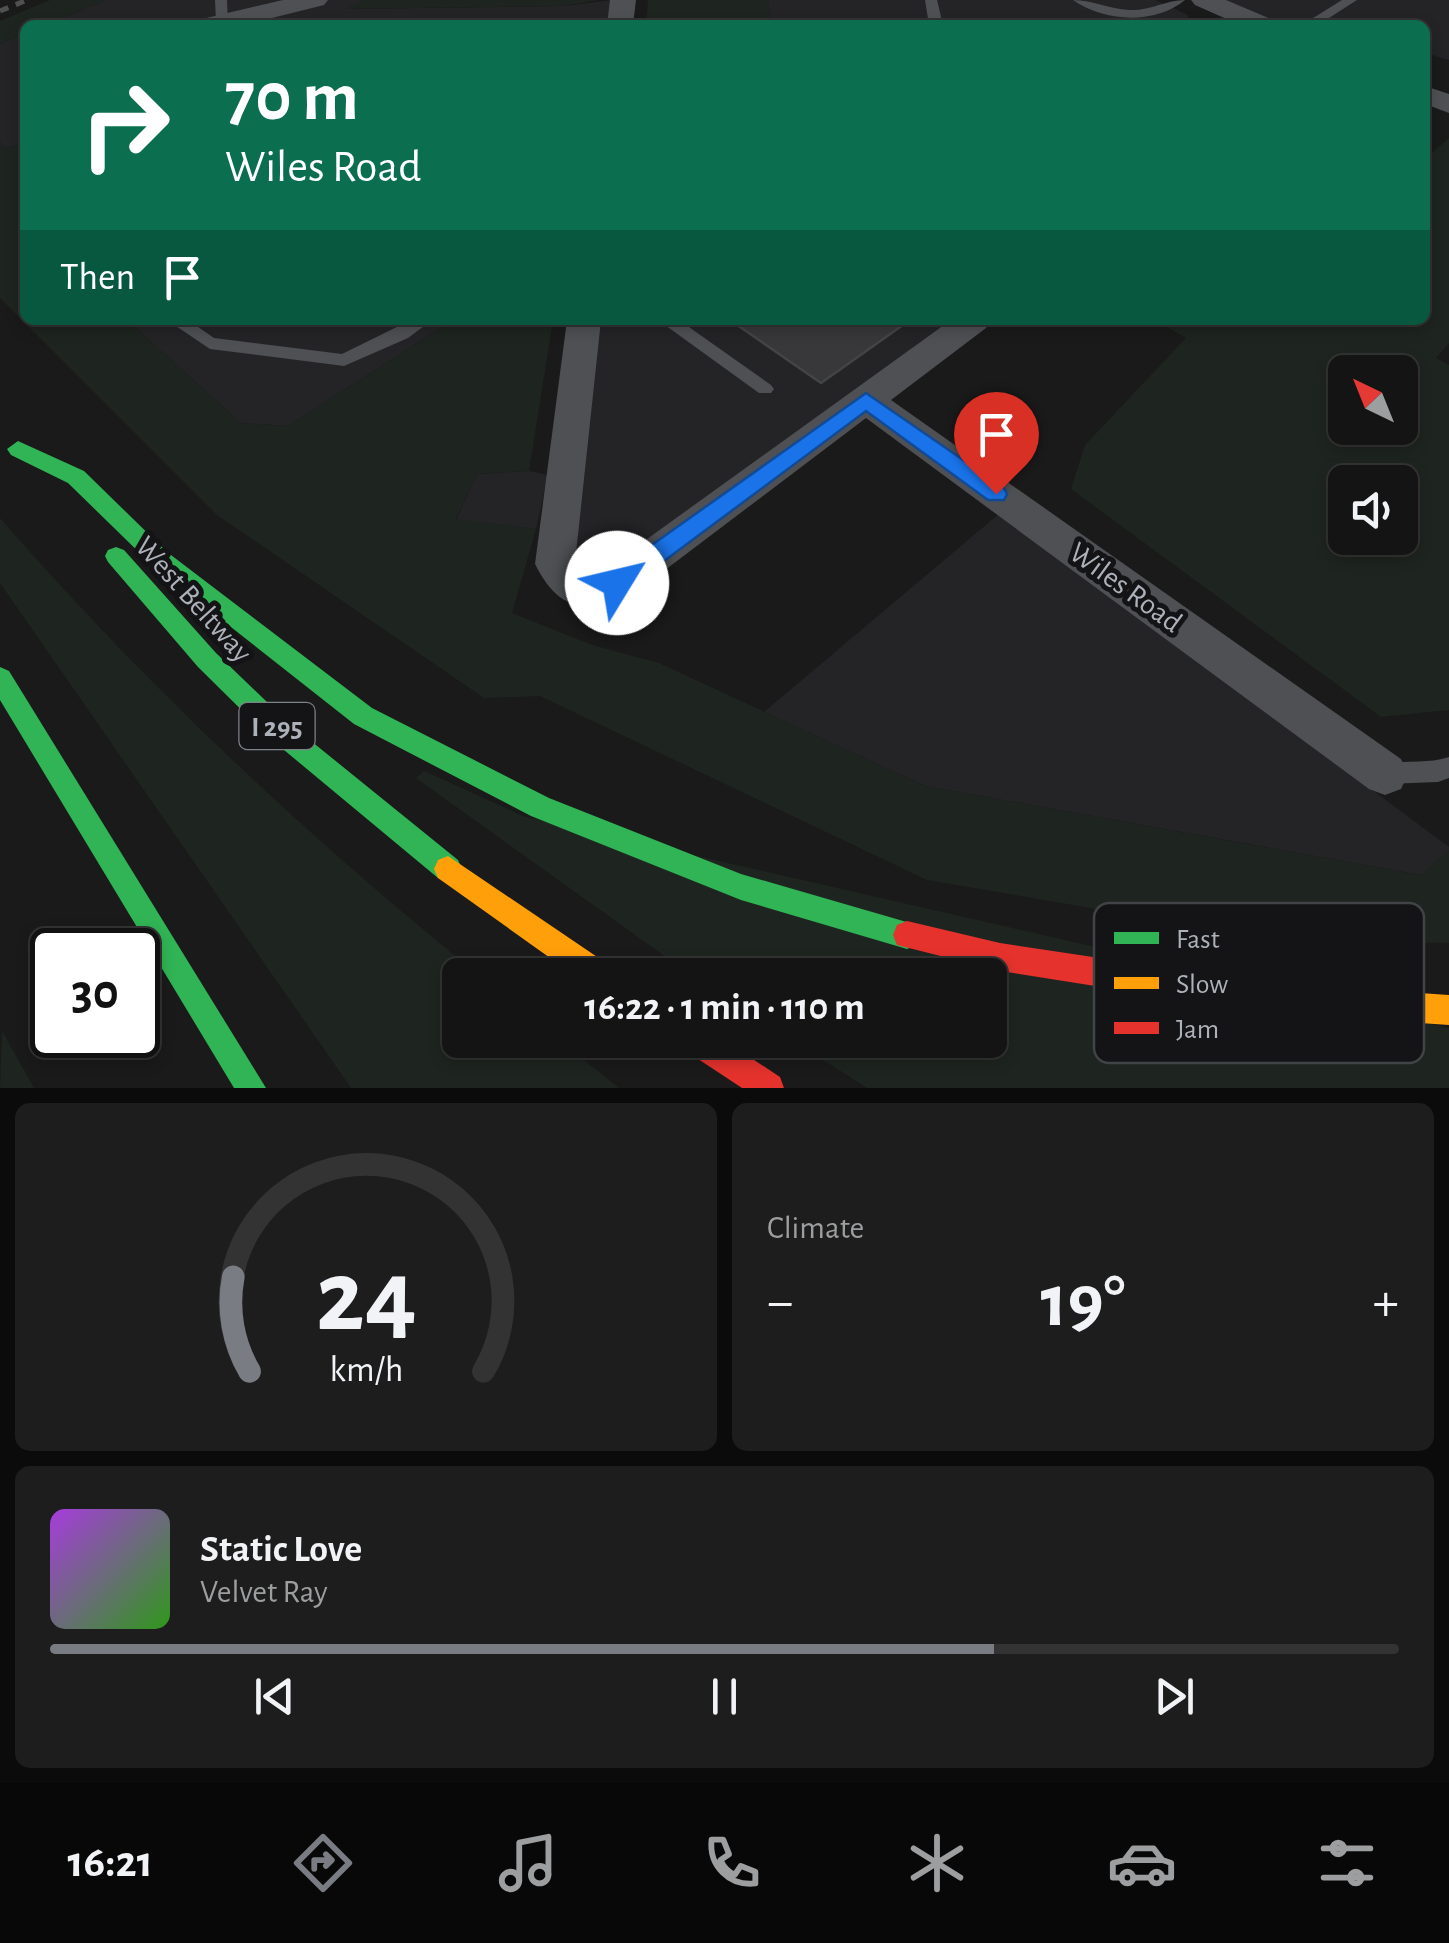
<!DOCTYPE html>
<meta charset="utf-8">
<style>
body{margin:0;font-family:"Alegreya Sans",sans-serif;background:#1d1d1d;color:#f1f3f6;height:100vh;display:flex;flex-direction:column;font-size:38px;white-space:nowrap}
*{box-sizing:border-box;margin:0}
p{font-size:32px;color:#9d9ea0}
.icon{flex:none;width:55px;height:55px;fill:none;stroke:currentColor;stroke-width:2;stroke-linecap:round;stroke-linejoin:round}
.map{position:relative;height:1088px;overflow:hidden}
.side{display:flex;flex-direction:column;gap:15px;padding:15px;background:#0b0b0b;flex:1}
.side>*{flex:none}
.guide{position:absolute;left:20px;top:20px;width:1410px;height:305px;border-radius:15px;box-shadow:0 5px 15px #0003,0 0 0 2px #333334;background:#0b6e4f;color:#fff;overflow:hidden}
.needle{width:65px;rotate:317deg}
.fabs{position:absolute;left:1328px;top:355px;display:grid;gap:20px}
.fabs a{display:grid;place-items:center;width:90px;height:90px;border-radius:15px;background:#141414;box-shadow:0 5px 15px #0003,0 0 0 2px #333334;font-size:50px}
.speed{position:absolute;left:30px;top:928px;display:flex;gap:20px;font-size:50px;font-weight:700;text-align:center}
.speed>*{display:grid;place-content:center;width:130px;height:130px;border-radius:50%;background:#141414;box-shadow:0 5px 15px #0003,0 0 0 2px #333334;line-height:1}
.speed .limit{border:5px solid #111;border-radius:15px;background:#fff;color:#111}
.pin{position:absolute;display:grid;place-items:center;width:85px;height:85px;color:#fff;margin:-102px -42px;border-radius:50% 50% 50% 0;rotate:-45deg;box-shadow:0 0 10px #0007}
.pin .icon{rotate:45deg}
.me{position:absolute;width:110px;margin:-55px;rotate:54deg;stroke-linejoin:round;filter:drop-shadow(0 0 8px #0008)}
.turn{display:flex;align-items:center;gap:35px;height:210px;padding:0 40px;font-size:45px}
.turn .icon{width:130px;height:130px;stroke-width:2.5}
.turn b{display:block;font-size:70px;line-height:85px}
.then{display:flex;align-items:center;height:95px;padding:0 40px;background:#0003;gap:20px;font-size:38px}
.big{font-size:75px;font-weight:700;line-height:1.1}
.side .card{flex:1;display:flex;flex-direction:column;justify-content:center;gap:15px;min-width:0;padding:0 35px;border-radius:15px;background:#1d1d1d}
.side .dial{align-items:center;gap:0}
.dial svg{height:260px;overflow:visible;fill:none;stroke:#333334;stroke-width:7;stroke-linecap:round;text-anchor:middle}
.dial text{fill:#f1f3f6;stroke:none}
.song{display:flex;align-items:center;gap:30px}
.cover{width:120px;height:120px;border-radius:15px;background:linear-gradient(135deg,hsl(280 70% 55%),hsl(110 70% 35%))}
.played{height:10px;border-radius:5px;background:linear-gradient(90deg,#797c82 70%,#333334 70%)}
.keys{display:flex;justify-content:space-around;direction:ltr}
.heat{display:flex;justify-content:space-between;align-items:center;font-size:55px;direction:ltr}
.side .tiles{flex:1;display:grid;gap:15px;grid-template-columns:1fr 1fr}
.card:last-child{grid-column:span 2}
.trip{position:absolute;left:442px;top:958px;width:565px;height:100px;border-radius:15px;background:#141414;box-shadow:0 5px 15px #0003,0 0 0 2px #333334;font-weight:700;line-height:100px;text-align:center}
.dock{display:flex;height:160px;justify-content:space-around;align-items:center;background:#080808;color:#9d9ea0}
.dock .icon{width:70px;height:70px}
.dock .current{color:#797c82}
.dock b{font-size:45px;color:#f1f3f6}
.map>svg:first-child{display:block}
</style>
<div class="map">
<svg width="1449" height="1088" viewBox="0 0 1449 1088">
<rect width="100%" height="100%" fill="#1a1a1a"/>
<!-- built -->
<g fill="#242427">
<polygon points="106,0 364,0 347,9 564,6 612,0 607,25 45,25"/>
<polygon points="768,0 1155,0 1188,15 1187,25 771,25"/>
<polygon points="1225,0 1449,0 1449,60 1425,53 1425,25 1285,25"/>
<polygon points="25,33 25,142 6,149 0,142 0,44"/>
<polygon points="127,320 453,320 288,426 241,423"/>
<polygon points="595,320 953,320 613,567 581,558 570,540"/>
<polygon points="529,471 548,475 536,529 456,520 477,474"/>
<polygon points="1000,513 1449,847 1449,851 1421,875 925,786 764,712"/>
</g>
<!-- green -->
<g fill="#1e241f" fill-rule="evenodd">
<polygon points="50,0 106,0 45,25 25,25 25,33 0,44 0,21"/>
<polygon points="364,0 599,0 564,6 344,9"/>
<polygon points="648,0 768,0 771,25 646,25"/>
<path d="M1449 138V343L1436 358 1449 365V710L1381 717 1071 489 1085 445 1186 338 1155 320H1425V159ZM1345 372H1400V428H1345ZM1345 482H1400V538H1345Z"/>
<polygon points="0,142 6,149 25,142 25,320 127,320 241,423 288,426 453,320 553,320 529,471 477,474 456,519 536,529 512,613 592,645 659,663 925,786 1420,875 1449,851 1449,943 1278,940 927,880 540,696 484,698 217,515 0,298"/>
<path d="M0 518C145 684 307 837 479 975H460V1040H559L619 1088H351L0 583Z"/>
<polygon points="424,771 523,816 1449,1028 1449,1088 867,1088 792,1040 990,1040 990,975 691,975 416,778"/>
<polygon points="2,1031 34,1088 0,1088"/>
</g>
<!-- building -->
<polygon fill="#38383a" stroke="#424446" stroke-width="2.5" points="730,320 910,320 821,383"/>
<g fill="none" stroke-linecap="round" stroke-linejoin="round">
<!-- lane -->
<g fill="#4e5053" fill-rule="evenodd">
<polygon points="215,0 227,0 228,25 216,22"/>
<polygon points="925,0 937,0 943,25 929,25"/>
<path d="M1073 0C1093 0 1109 9 1129 10 1150 11 1166 0 1185 0 1155 25 1104 22 1073 0Z"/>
<polygon points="1342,0 1357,0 1318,25 1302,25"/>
<polygon points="167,320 188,320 214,338 342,354 411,320 432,320 408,338 344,366 210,349"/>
<polygon points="658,320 679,320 771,385 774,389 771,393 759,393"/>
<path d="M1449 757V778L1438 782 1385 784 1377 781 1373 774 1377 767C1400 758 1426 765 1449 757Z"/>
</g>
<!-- street -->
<g fill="#4e5053" fill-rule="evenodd">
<polygon points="283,0 328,0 324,5 244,25 198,25 202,19"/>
<polygon points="610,0 636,0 633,25 607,25"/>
<polygon points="1191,0 1226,0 1271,19 1275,25 1240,25 1195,5"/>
<polygon points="1425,86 1449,94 1449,113 1425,104"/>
<path d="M567 320H601L575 563 585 573 604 570 951 320H991L986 328 891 400 1401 759 1408 774 1401 789 1385 795 1369 789 866 418 632 595C583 611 560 613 535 564Z"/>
</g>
<!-- fast -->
<g fill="#30b455" fill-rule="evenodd">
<polygon points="18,441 84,471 167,552 372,708 549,798 741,874 917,925 921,935 917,945 907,949 741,900 531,816 354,724 151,564 68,483 11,455 7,449"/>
<polygon points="116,547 124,550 216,653 290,724 458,860 462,869 458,878 448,882 438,878 272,740 198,667 108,562 105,556 108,550"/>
<polygon points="0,667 9,671 266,1088 234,1088 0,700"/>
</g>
<!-- slow -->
<g fill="#ff9f0a" fill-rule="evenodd">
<polygon points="448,856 609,965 613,975 574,975 438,878 434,869 438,860"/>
<polygon points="1260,982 1449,995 1449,1025 1260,1012 1250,1007 1245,997 1250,987"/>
</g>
<!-- jam -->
<g fill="#e5322d" fill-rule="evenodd">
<polygon points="907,921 1000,943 1260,982 1270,987 1275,997 1270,1007 1260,1012 1000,971 897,945 893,935 897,925"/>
<polygon points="682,1040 724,1040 780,1077 784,1088 742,1088 686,1051"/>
</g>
<!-- rail -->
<polyline stroke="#4e5051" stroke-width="5" stroke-dasharray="9 8" stroke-linecap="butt" points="0,11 27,0"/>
</g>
<!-- route -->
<polygon fill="#1a73e8" stroke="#114b97" stroke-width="2.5" points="866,393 1004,488 1007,494 1004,500 988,500 866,411 625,590 608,590 605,583 608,576"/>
<g text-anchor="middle" stroke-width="10" stroke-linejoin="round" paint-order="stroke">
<!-- shield labels -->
<rect fill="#141416" stroke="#7e8289" stroke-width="2.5" x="239.5" y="703" width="75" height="46" rx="8"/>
<g font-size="28" font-weight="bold" fill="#acb1ba">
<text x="277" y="736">I 295</text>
</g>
<!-- street labels -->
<g font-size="30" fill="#acb1ba" stroke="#141416">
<text transform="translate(1126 587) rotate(36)" y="10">Wiles Road</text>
<text transform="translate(194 599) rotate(48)" y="10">West Beltway</text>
</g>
</g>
<!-- legend -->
<rect x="1094" y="903" width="330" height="160" rx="15" fill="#141416" stroke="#424347" stroke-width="2.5"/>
<rect x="1114" y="932" width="45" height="12" fill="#30b455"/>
<rect x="1114" y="977" width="45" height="12" fill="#ff9f0a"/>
<rect x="1114" y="1022" width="45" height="12" fill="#e5322d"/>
<g font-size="28" fill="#acb1ba">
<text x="1176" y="948">Fast</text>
<text x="1176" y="993">Slow</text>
<text x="1176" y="1038">Jam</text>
</g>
</svg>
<div class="fabs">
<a><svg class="needle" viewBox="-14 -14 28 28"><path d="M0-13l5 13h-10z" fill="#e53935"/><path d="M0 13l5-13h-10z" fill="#9d9ea0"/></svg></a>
<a><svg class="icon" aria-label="sound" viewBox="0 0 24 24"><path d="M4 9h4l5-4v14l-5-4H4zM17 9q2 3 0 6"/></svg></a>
</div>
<div class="speed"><div class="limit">30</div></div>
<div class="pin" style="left:996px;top:494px;background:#d93025"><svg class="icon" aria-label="arrive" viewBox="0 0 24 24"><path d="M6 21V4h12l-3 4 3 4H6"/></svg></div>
<svg class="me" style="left:617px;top:583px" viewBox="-20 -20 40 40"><circle r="19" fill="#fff"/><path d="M0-13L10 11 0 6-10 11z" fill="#1a73e8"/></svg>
<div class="trip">16:22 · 1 min · 110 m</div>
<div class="guide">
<div class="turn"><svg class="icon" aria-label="right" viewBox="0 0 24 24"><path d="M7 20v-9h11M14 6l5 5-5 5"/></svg><div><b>70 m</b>Wiles Road</div></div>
<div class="then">Then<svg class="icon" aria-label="arrive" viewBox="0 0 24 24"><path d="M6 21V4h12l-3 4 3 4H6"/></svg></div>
</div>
</div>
<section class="side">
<div class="tiles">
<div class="card dial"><svg viewBox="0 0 100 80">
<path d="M14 69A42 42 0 1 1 86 69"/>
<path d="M14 69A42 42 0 0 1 9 40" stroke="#797c82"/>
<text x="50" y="56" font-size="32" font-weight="700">24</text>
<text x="50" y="72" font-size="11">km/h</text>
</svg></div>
<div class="card"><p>Climate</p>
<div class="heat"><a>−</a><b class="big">19°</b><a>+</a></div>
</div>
<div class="card">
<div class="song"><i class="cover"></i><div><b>Static Love</b><p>Velvet Ray</p></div></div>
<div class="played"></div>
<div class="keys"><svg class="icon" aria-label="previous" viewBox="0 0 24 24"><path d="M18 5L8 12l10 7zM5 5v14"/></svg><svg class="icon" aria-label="pause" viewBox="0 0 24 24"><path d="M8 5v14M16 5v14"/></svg><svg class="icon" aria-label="next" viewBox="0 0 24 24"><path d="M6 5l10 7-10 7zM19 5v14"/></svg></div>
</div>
</div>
</section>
<nav class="dock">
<b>16:21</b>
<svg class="icon current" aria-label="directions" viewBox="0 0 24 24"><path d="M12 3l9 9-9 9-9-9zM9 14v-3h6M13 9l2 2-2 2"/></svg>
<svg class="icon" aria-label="music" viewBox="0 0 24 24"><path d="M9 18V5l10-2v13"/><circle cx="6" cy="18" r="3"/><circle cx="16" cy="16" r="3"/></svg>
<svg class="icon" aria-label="phone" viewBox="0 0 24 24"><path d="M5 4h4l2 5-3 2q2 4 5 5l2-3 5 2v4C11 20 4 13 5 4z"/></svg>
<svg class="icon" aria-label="climate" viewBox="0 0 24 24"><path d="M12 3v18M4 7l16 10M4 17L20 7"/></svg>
<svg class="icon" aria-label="car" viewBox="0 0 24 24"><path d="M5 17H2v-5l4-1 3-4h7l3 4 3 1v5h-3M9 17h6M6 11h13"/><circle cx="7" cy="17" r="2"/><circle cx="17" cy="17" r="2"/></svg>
<svg class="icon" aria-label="filters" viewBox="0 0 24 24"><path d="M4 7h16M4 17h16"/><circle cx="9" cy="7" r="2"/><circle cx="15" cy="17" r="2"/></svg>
</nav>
